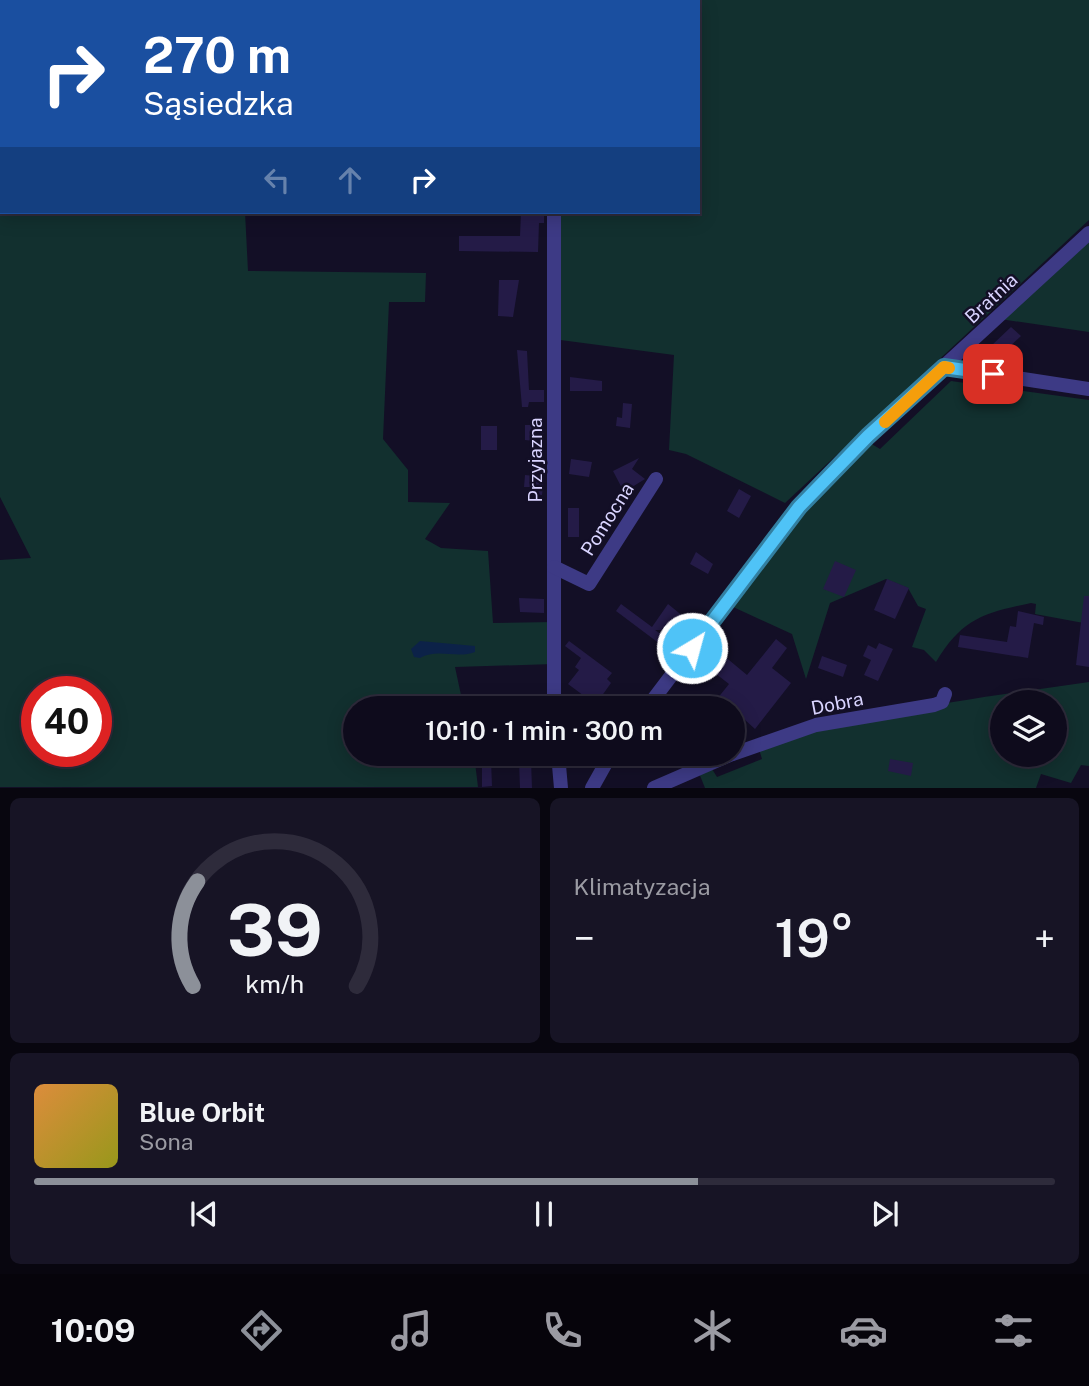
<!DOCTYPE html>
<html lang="pl">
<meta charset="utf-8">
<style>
body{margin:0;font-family:"Public Sans",sans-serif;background:#171425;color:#f1f3f6;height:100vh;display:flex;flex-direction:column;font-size:26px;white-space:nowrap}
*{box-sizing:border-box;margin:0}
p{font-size:23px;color:#9b9ba3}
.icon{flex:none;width:38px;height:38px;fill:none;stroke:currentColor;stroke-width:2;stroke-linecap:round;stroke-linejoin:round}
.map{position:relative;height:788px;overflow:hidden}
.drawer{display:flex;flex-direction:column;gap:10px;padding:10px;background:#08060f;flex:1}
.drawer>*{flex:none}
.banner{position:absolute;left:0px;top:0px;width:700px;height:214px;box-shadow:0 4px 18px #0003,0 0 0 2px #2e2b3b;background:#1a4fa0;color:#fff;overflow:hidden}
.tools{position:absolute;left:990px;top:690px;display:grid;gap:14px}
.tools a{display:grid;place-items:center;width:77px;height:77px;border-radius:50%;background:#0e0b1c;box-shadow:0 4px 18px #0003,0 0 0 2px #2e2b3b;font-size:35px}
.speed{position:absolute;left:21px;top:676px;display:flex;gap:14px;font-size:35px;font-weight:700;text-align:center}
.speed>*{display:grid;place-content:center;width:91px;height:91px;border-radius:50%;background:#0e0b1c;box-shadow:0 4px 18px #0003,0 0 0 2px #2e2b3b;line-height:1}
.speed .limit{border:10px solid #d22;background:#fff;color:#111}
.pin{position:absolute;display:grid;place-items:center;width:60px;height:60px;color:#fff;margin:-30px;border-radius:14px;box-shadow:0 4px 10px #0006}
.me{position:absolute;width:77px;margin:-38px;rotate:37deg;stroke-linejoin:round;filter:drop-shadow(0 0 5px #0008)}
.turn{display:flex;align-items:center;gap:24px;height:147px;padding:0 28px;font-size:32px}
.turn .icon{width:91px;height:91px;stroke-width:2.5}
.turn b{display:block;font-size:49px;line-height:60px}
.lanes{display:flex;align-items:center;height:66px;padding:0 28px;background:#0003;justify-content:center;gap:35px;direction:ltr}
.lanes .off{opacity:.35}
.big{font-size:52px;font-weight:600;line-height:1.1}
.drawer .widget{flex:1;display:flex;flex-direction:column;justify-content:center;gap:10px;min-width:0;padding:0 24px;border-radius:10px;background:#171425}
.drawer .dial{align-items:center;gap:0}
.dial svg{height:182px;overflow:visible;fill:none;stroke:#2e2b3b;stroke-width:7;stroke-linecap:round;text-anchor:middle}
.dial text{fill:#f1f3f6;stroke:none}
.song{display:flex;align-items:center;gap:21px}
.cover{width:84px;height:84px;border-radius:10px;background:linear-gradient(135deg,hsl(30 70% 55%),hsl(60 70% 35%))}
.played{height:7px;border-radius:4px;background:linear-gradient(90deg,#8c9099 65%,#2e2b3b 65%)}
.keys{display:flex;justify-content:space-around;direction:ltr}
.heat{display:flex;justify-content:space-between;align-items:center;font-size:38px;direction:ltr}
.drawer .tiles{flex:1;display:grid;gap:10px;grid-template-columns:1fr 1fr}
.widget:last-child{grid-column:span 2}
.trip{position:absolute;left:343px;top:696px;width:402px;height:70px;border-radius:35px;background:#0e0b1c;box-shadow:0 4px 18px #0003,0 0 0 2px #2e2b3b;font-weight:600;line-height:70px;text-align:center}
.menu{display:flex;height:112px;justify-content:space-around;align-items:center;background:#06040b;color:#9b9ba3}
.menu .icon{width:49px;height:49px}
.menu .on{color:#8c9099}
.menu b{font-size:32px;color:#f1f3f6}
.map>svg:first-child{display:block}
</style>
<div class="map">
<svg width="1089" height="788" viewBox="0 0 1089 788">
<rect width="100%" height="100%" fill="#130f26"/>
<!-- green -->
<g fill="#12302f" fill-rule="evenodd">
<polygon points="654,0 1089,0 1089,220 785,503 686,454 669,450 674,355 553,339 553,212 698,212 698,2"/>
<path d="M0 76 2 212H245L248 271 426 273 425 302H389L383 439 408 470V502L450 503 425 539 441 548 488 551 493 623 554 622V664L455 667 464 709H355V754H474L478 787H0V560L31 558 0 497ZM37 691H96V751H37Z"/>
<polygon points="1089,239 1089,332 1000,319"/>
<path d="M951 381 1089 400V624L1035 614 1036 604 1031 603C983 613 962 619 936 662L924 650 912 647 926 609 918 606 908 588 886 579 830 603 806 679 792 634 731 606 813 503 870 443 880 449Z"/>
<path d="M1089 682V766L1081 765 1071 783 1041 774 1036 788H705L699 773 712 769 717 777 762 759 759 749C867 712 976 698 1089 682ZM1003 702H1055V754H1003Z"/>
</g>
<!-- water -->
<path fill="#0c2248" d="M420 641 475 646V652C457 659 437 648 420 658L414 657 411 649Z"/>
<!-- building -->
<g fill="#241b47">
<polygon points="521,212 544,212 544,223 539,223 538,252 459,251 459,236 520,236"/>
<polygon points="499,280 519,280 513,317 498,316"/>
<polygon points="1011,327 1021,336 1007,349 1018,361 1011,367 1001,362 1004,359 991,346"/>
<polygon points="517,350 527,351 529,390 544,390 544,402 529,402 528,407 522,407"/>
<polygon points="570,377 602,381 602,391 570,391"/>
<polygon points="623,403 632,404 630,428 616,426 617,417 622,418"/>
<polygon points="525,425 543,425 544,442 525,440"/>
<rect x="481" y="426" width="16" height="24"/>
<polygon points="639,458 632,469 645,479 624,492 613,471"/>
<polygon points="571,459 592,462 589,477 569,474"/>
<polygon points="525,475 544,477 542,495 529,494 530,487 524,487"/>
<polygon points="739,489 751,496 739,518 727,511"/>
<rect x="568" y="508" width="11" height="29"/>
<polygon points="696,552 713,564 708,574 690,564"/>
<polygon points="835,561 856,570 844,597 823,589"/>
<polygon points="887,579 909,588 895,619 874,610"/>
<polygon points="1084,596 1089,596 1089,667 1076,665"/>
<polygon points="519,598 544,599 544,613 520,612"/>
<polygon points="621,604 652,627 668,604 684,617 675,630 655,630 669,640 664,647 616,611"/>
<polygon points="1018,611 1044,617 1043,625 1034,623 1028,658 958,647 960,635 1007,642 1010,626 1016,627"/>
<polygon points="776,639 787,648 772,668 791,683 755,729 733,709 709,709 729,684 711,670 723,655 747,675"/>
<polygon points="569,641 612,673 607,679 611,683 601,697 608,702 603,709 592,709 595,704 568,684 579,670 575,667 581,658 565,646"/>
<polygon points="879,643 893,649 878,681 864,675 871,660 863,656 868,645 876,649"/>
<polygon points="822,656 847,665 843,677 818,668"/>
<polygon points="890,759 913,763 911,776 888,771"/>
<polygon points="482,760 491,760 492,786 482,787"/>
<polygon points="519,760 531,760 532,788 520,788"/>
</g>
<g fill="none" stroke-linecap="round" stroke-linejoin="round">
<!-- minor -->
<g stroke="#3d3a85" stroke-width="14">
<polyline points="554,2 554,0"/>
<polyline points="554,212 554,709"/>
<polyline points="945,367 1089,389"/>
<polyline points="554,567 589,584 656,479"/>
<polyline points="646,709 799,507 868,436 1089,233"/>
<polyline points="558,754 561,788"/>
<polyline points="733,754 816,725 934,705 942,702 945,694"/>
<polyline points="592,788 611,754"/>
<polyline points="654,788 732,754"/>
</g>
</g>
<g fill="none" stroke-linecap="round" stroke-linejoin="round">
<defs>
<polyline id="route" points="692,648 799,507 868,436 944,367 993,374"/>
</defs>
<!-- route casing -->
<use href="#route" stroke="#337fa1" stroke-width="18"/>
<!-- route -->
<use href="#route" stroke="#4fc3f7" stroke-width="12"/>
<!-- slow -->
<polyline stroke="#f59e0b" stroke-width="12" points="885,422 944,367 949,368"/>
</g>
<g text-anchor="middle" stroke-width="5" stroke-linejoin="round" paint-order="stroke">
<!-- street labels -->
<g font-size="19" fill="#d9d4ff" stroke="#130f26">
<text transform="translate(991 298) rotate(-43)" y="7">Bratnia</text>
<text transform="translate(535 460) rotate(-90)" y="7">Przyjazna</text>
<text transform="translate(607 519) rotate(-58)" y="7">Pomocna</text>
<text transform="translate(837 703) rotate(-11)" y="7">Dobra</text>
</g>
</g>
</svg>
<div class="tools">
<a><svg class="icon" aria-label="layers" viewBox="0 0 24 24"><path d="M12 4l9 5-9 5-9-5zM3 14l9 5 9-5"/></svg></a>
</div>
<div class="speed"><div class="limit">40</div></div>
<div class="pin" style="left:993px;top:374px;background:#d93025"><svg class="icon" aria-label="arrive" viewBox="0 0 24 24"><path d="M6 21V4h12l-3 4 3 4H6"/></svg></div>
<svg class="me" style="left:692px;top:648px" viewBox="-20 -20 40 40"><circle r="17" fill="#4fc3f7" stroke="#fff" stroke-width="3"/><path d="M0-11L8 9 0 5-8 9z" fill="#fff"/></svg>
<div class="trip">10:10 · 1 min · 300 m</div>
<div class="banner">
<div class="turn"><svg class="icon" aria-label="right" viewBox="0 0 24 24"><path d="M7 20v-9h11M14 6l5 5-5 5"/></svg><div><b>270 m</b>Sąsiedzka</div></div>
<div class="lanes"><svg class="icon off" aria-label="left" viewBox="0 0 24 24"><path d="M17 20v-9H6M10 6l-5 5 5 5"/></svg><svg class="icon off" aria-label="ahead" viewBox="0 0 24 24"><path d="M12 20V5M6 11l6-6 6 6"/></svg><svg class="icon" aria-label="right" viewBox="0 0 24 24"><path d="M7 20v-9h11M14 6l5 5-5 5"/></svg></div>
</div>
</div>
<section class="drawer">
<div class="tiles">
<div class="widget dial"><svg viewBox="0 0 100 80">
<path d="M14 69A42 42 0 1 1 86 69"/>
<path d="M14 69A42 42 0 0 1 16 23" stroke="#8c9099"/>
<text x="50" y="56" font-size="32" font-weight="700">39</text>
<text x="50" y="72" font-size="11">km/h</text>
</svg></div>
<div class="widget"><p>Klimatyzacja</p>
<div class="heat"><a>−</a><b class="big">19°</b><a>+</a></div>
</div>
<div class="widget">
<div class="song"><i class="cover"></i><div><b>Blue Orbit</b><p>Sona</p></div></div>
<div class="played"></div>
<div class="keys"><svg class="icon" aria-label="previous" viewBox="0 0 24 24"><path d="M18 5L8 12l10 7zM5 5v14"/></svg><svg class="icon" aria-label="pause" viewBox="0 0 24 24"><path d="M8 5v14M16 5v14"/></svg><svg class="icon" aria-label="next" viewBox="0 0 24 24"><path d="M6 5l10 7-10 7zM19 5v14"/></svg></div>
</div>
</div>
</section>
<nav class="menu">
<b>10:09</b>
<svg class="icon on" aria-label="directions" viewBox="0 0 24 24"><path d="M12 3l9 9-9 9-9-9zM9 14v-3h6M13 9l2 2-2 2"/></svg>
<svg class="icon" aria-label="music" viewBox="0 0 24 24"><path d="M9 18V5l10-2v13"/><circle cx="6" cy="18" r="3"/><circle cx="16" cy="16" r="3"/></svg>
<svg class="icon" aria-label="phone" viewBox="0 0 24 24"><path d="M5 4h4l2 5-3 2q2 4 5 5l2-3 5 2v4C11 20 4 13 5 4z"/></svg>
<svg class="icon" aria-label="climate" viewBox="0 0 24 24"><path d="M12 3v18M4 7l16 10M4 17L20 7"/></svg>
<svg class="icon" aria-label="car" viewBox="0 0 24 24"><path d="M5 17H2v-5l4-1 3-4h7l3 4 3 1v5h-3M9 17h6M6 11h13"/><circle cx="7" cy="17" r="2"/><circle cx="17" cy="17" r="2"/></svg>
<svg class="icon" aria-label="filters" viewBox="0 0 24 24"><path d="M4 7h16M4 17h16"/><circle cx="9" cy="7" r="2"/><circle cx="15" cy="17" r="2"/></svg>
</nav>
